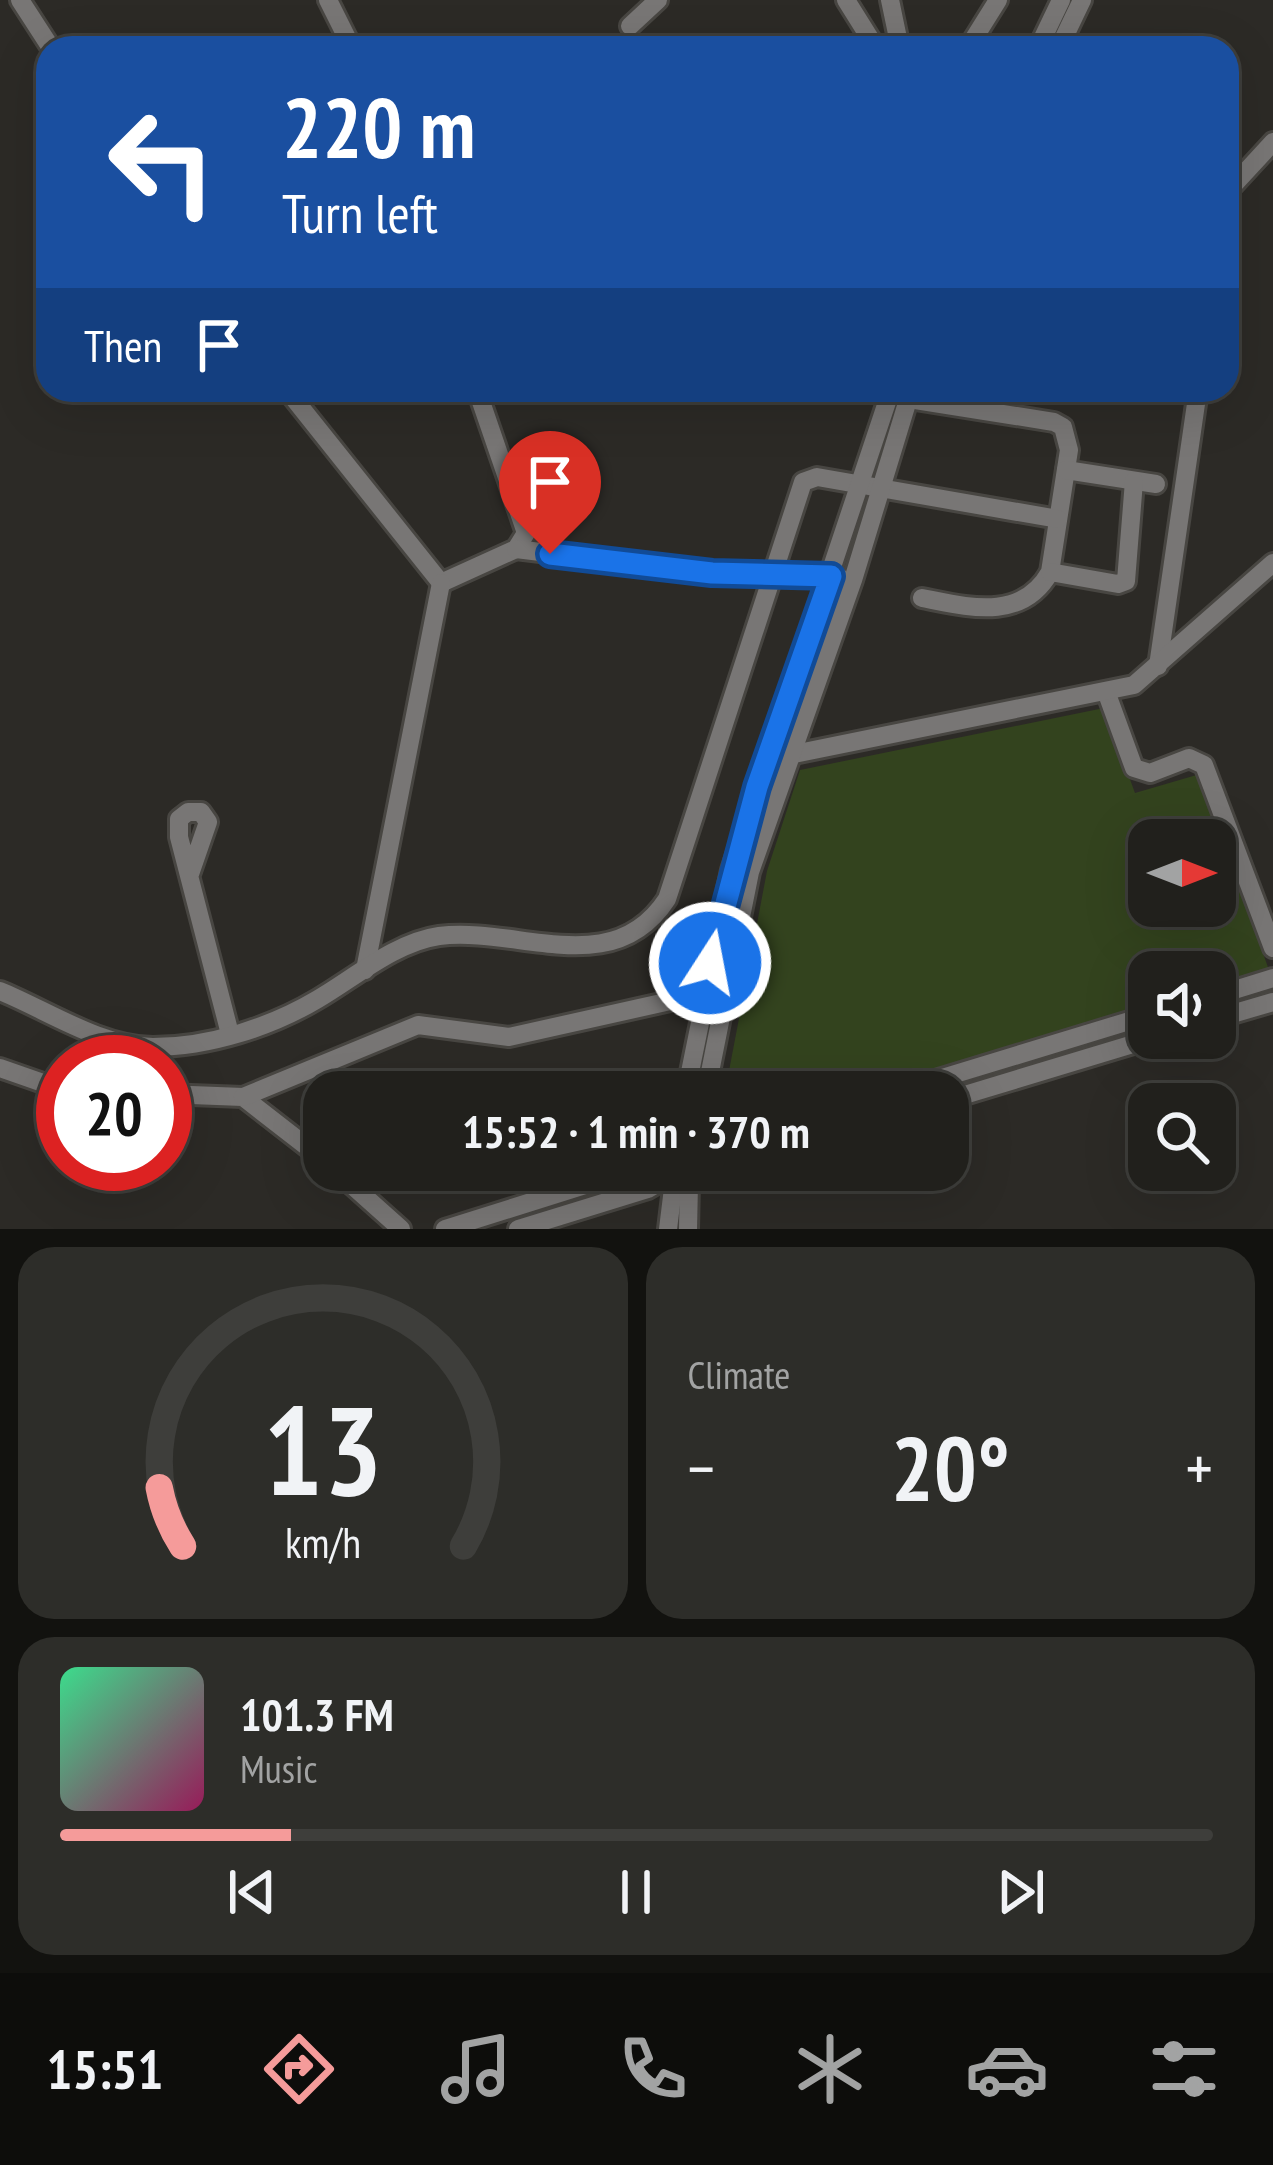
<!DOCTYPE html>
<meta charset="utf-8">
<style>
body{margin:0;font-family:"PT Sans Narrow",sans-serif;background:#2d2d29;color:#f1f3f6;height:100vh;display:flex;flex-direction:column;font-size:45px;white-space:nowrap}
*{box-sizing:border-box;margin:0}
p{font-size:39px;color:#a2a3a3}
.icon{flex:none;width:66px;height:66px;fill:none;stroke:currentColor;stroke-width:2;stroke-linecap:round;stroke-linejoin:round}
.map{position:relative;height:1229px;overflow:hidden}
.sheet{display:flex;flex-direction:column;gap:18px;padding:18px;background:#12120f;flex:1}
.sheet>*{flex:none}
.guide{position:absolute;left:36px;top:36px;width:1203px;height:366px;border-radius:36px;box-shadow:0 12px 48px #0002,0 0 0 3px #3e3e3b;background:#1a4fa0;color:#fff;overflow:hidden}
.needle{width:78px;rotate:90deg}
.fabs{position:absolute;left:1128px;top:819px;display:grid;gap:24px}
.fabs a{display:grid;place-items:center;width:108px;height:108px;border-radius:24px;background:#21201c;box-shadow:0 12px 48px #0002,0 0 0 3px #3e3e3b;font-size:60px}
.speed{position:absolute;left:36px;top:1035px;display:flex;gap:24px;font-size:60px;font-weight:700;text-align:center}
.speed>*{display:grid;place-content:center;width:156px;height:156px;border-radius:50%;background:#21201c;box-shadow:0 12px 48px #0002,0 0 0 3px #3e3e3b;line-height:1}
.speed .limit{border:18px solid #d22;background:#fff;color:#111}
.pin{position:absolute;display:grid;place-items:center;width:102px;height:102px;color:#fff;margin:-123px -51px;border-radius:50% 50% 50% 0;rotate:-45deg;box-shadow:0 0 12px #0007}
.pin .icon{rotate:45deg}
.me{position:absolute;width:132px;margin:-66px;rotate:11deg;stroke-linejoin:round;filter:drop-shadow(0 0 9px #0008)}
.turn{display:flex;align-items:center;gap:42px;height:252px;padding:0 48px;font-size:54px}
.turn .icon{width:156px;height:156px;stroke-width:2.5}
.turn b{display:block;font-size:84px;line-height:102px}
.then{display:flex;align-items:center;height:114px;padding:0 48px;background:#0003;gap:24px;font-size:45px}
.big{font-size:90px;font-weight:700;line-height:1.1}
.sheet .widget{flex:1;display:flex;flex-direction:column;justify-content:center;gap:18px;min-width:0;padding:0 42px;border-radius:36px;background:#2d2d29}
.sheet .dial{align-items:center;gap:0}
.dial svg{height:312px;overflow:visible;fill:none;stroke:#3e3e3b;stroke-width:7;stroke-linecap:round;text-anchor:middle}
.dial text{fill:#f1f3f6;stroke:none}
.song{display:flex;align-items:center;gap:36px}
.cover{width:144px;height:144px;border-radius:18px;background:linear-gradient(135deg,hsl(150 70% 55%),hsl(330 70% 35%))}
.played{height:12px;border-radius:6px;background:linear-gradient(90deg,#f59b9a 20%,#3e3e3b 20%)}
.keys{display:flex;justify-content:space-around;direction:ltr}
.heat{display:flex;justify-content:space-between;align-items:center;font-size:66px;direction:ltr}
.sheet .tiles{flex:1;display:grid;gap:18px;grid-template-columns:1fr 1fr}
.widget:last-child{grid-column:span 2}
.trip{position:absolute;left:303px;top:1071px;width:666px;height:120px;border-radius:36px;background:#21201c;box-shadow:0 12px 48px #0002,0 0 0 3px #3e3e3b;font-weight:700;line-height:120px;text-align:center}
.tabs{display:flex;height:192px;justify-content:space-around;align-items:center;background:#0d0d0b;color:#a2a3a3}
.tabs .icon{width:84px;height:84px}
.tabs .current{color:#f59b9a}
.tabs b{font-size:54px;color:#f1f3f6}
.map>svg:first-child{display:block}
</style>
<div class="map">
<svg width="1273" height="1229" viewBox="0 0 1273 1229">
<rect width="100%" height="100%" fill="#2c2a26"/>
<!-- green -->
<path fill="#33431e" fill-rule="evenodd" d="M1104 708 1135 793 1200 774 1270 973 1215 989V972H1149V1009L876 1092H725L767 871 800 770ZM1149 840H1215V906H1149Z"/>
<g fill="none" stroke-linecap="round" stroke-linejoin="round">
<defs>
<g id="minor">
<polyline points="20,0 51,48"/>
<polyline points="328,0 352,48"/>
<polyline points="846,0 876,48"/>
<polyline points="890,0 900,48"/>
<polyline points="630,26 658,0"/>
<polyline points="968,48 998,0"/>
<polyline points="1038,48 1061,0"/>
<polyline points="1059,48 1082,0"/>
<polyline points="1227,192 1273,142"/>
<polyline points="287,390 441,583 516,549 526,533 477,390"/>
<path d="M909 399 1054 422 1063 427 1069 450 1050 572C1022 622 968 607 922 598"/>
<polyline points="1066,470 1156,484"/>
<polyline points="516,549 712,573 839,577"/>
<polyline points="1050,572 1118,584 1126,581 1134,481"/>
<polyline points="1158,666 1198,390"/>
<polyline points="1107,694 1134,768 1150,773 1189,758 1204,765 1273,948"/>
<polyline points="779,757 1134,685 1273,563"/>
<polyline points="190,874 208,822 201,812 188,812 179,819 179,837 230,1034"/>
<polyline points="365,970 441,583"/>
<path d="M0 991C47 1010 101 1047 153 1047 209 1047 271 1027 318 999 354 978 396 942 439 936 518 926 613 982 667 899L803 482 817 477 1058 519"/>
<polyline points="1215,996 1273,978"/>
<polyline points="1215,1019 1273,1002"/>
<polyline points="0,1068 63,1090"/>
<polyline points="686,1092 731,870 891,390"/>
<polyline points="706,1092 750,872 853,580 911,390"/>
<polyline points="896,1092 1149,1015"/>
<polyline points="165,1094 243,1097 324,1160"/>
<polyline points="243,1097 418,1025 509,1037 715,991"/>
<polyline points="948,1100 1153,1038"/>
<polyline points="335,1170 401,1229"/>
<polyline points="670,1175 689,1184 702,1170"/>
<polyline points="445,1229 633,1170"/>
<polyline points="518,1229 648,1189 670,1176"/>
<polyline points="668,1229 674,1180"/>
<polyline points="688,1229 689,1184"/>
</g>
</defs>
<!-- minor casing -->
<use href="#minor" stroke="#484642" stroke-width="24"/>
<!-- minor -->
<use href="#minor" stroke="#787675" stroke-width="18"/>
</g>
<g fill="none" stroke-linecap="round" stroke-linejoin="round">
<defs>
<polyline id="route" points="550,554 712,573 831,576 757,787 710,963"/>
</defs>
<!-- route casing -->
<use href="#route" stroke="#114b97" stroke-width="30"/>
<!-- route -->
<use href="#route" stroke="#1a73e8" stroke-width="21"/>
</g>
</svg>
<div class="fabs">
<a><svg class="needle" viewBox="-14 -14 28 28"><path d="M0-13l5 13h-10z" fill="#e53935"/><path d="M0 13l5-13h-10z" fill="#a2a3a3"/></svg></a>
<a><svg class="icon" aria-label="sound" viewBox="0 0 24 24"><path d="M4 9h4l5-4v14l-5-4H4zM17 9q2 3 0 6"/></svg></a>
<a><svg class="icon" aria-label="search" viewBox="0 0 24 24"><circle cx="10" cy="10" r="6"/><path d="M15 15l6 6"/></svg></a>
</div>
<div class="speed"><div class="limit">20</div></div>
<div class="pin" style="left:550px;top:554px;background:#d93025"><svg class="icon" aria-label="arrive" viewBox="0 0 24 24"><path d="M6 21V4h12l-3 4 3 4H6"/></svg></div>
<svg class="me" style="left:710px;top:963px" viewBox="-20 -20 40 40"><circle r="17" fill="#1a73e8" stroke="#fff" stroke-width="3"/><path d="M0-11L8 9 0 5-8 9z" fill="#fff"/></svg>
<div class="trip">15:52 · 1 min · 370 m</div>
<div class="guide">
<div class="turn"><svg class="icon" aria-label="left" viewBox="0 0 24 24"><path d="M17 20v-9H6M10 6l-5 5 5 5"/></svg><div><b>220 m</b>Turn left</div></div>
<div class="then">Then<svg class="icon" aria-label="arrive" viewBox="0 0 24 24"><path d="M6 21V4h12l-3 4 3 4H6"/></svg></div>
</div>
</div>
<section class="sheet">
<div class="tiles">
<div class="widget dial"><svg viewBox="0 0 100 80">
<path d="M14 69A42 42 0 1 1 86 69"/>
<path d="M14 69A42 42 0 0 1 8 54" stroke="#f59b9a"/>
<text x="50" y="56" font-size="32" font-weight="700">13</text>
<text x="50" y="72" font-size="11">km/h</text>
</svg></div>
<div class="widget"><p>Climate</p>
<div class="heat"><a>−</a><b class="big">20°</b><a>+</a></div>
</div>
<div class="widget">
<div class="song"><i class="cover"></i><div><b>101.3 FM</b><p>Music</p></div></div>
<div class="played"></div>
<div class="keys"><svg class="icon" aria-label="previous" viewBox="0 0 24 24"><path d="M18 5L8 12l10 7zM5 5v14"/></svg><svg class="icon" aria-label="pause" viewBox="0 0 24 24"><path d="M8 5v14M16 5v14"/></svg><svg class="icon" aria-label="next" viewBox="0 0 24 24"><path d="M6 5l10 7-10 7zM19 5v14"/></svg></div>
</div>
</div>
</section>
<nav class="tabs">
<b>15:51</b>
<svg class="icon current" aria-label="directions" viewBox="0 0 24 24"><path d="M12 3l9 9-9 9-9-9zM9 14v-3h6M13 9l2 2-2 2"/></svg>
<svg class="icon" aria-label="music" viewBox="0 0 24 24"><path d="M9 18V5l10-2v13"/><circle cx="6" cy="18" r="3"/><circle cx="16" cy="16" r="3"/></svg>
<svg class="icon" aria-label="phone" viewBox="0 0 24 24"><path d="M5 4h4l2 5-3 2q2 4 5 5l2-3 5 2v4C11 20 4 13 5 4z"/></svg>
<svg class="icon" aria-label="climate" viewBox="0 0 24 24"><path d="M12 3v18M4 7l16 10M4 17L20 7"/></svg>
<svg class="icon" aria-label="car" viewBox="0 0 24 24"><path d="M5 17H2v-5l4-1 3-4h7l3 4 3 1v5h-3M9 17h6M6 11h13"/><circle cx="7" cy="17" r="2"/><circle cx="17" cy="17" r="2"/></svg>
<svg class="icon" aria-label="filters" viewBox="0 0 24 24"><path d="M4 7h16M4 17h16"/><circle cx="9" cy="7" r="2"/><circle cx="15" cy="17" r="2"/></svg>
</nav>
